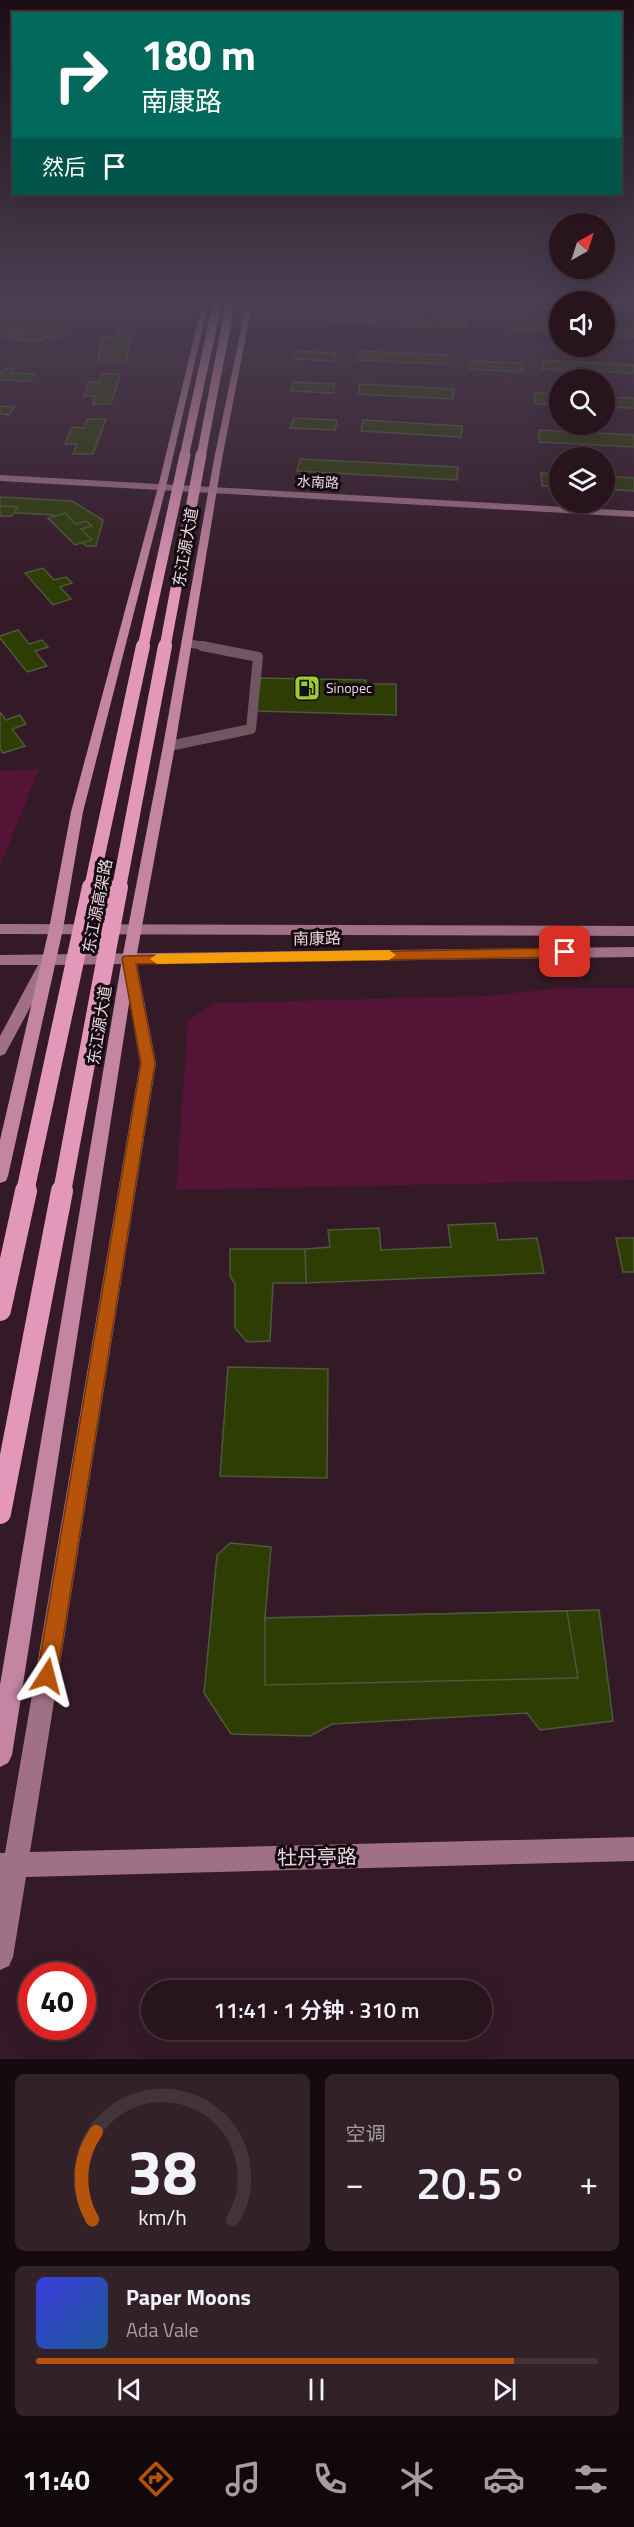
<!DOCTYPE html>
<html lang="zh">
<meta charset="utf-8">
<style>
body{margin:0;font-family:"Titillium Web","Noto Sans SC",sans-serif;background:#332129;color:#f1f3f6;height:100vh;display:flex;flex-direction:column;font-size:22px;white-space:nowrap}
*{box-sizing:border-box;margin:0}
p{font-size:20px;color:#a49ea3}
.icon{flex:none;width:33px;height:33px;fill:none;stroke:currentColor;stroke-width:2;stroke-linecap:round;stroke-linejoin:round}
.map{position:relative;height:2059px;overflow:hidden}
.side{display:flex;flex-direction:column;gap:15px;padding:15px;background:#150b0f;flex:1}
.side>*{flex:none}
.banner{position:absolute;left:12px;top:12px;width:610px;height:183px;border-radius:0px;box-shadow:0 6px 24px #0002,0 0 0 2px #43333b;background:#00695c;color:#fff;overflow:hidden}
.needle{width:39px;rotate:39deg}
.buttons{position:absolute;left:549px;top:213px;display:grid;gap:12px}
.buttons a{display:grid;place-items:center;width:66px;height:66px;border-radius:50%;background:#27141c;box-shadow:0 6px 24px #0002,0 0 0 2px #43333b;font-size:30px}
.speed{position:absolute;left:18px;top:1962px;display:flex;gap:12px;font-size:30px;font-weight:700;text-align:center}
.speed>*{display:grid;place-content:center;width:78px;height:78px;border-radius:50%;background:#27141c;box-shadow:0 6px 24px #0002,0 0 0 2px #43333b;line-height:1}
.speed .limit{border:9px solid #d22;background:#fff;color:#111}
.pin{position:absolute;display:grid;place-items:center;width:51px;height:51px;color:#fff;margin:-26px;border-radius:12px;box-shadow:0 3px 9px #0006}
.me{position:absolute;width:66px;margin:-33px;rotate:9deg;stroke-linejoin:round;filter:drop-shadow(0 0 4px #0008)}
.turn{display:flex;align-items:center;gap:21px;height:126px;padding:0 30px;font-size:27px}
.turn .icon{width:78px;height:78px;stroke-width:2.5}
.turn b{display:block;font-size:42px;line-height:51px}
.then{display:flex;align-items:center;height:57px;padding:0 30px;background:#0003;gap:12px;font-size:22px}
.big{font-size:45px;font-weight:600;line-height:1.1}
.side .widget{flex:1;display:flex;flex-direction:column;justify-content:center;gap:9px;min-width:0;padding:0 21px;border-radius:9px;background:#332129}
.side .dial{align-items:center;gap:0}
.dial svg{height:156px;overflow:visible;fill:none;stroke:#43333b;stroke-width:7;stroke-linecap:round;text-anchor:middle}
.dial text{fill:#f1f3f6;stroke:none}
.song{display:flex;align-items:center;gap:18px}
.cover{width:72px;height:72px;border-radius:9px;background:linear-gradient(135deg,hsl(240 70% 55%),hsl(210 70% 35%))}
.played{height:6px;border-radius:3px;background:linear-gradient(90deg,#b45309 85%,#43333b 85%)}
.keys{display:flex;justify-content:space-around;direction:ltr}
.heat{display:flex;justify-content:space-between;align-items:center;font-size:33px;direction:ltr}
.side .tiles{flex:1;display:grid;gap:15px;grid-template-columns:1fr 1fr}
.widget:last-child{grid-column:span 2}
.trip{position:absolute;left:141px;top:1980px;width:351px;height:60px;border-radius:30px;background:#27141c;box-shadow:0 6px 24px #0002,0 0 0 2px #43333b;font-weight:600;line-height:60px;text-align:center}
.tabs{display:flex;height:96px;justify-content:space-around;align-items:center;background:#10080b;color:#a49ea3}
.tabs .icon{width:42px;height:42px}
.tabs .active{color:#b45309}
.tabs b{font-size:27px;color:#f1f3f6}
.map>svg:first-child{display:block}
</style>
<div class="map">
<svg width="634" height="2059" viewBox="0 0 634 2059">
<rect width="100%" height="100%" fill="#341a26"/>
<!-- green -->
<g fill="#531436">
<polygon points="39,769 0,866 0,771"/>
<polygon points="564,988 634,988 634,1180 176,1190 188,1020 215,1003 483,996"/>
</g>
<!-- building -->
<g fill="#2d3d04" stroke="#4d583c" stroke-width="1.5">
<polygon points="104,305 135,305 131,306 152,310 142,314 130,311 122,314 98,307"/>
<polygon points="336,312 351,313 351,315 377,316 375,323 311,320 314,313 336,314"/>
<polygon points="424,316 467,320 466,327 398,324 400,317 424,318"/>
<polygon points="534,322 560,325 560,332 509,330 510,323 534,324"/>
<polygon points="608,328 631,330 631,328 634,328 634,337 609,336"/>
<polygon points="0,329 66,332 61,338 44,337 41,341 9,340 12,337 0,336"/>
<polygon points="118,331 132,331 126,362 97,362 103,337 117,337"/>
<polygon points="296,351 336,353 334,361 293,359"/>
<polygon points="359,351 448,355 447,364 356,360"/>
<polygon points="543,360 634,365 634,373 543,369"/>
<polygon points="470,361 522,363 522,372 469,369"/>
<polygon points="7,368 14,368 10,373 34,374 30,381 0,380 0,373"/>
<polygon points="102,374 120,374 111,404 93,404 95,396 84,396 89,382 100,382"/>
<polygon points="294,382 335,384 333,393 291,391"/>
<polygon points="360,384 454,389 453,399 358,394"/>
<polygon points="534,393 560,394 560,405 535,404"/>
<polygon points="604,397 634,398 634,408 604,407"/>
<polygon points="0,406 14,407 9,415 0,414"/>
<polygon points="294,418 337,420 335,430 290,428"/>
<polygon points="87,419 106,419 93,454 73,454 77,444 65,444 72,427 84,428"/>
<polygon points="363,420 462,426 461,437 361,431"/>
<polygon points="539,430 634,435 634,447 539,442"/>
<polygon points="301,459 458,467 457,480 297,471"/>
<polygon points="541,473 560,474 560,487 542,486"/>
<polygon points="604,476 634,478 634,491 604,489"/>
<polygon points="0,497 72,501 103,520 96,546 86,546 53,515 0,512"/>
<polygon points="0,506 18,507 12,516 0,516"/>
<polygon points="65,513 75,524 86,521 92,526 81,529 92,540 75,545 48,518"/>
<polygon points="43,568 54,580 66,577 72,583 60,587 71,599 53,605 25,573"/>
<polygon points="18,630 29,644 42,640 48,647 35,651 47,666 27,672 0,638 0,636"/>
<polygon points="259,678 366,680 365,684 396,684 396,715 255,711"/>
<polygon points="0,712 6,720 20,715 26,724 12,729 25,746 3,753 0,749"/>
<polygon points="495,1223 498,1240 537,1238 544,1273 306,1283 305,1249 330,1247 328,1230 379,1228 381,1250 451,1247 448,1225"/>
<polygon points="616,1238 634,1238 634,1272 623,1272"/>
<polygon points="230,1249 305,1249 306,1283 273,1283 270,1341 247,1342 235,1328 235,1284 230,1276"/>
<polygon points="228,1367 328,1369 327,1478 220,1476"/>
<polygon points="230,1543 271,1547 265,1618 599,1610 613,1721 540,1730 527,1713 332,1724 310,1736 231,1734 204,1693 217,1555"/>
<polygon points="567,1611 578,1678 265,1685 265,1618"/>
</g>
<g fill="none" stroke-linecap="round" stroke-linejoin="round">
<!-- lane-far1 -->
<polyline stroke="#735562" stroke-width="8" points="187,643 209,647"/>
<!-- lane -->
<polyline stroke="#735562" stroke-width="10" points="169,746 251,729 258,657 202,646"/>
<!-- secondary -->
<g fill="#a07085" fill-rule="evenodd">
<polygon points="482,305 560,307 560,311 485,307"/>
<polygon points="604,305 634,305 634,309 604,307"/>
<polygon points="0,475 634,511 634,517 0,481"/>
<polygon points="0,924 634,926 634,936 0,934"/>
<polygon points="634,947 634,957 137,964 156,1063 30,1852 634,1837 634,1861 26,1877 13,1957 9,1966 0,1970 0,1853 5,1853 140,1063 123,964 53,965 5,1054 0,1056 0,1036 38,965 0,965 0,955"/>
</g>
<!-- primary -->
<g fill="#c385a1" fill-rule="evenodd">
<polygon points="202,305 208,305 166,487 83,812 63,929 8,1176 6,1181 0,1183 0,1140 49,929 71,812 158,487"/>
<polygon points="246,305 252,305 222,459 175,746 136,959 12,1755 8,1763 0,1767 0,1685 122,959 163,746 214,459"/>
</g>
<!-- highway-bridge-far4 -->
<g stroke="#e398ba" stroke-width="9">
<polyline points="184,457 217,305"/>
<polyline points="201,457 230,305"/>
</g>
<!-- highway-bridge-far3 -->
<g stroke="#e398ba" stroke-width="11">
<polyline points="143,647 185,455"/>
<polyline points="165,647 201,455"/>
</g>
<!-- highway-bridge-far2 -->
<g stroke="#e398ba" stroke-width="14">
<polyline points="91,888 143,646"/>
<polyline points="119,888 165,646"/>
</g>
<!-- highway-bridge-far1 -->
<g stroke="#e398ba" stroke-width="18">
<polyline points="25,1192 91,887"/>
<polyline points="62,1192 119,887"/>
</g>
<!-- highway-bridge -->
<g stroke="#e398ba" stroke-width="22">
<polyline points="0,1310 26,1191"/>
<polyline points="0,1513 62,1191"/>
</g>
</g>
<!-- sky -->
<linearGradient id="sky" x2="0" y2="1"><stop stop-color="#1d0e15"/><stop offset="0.51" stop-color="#4a3e52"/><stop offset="1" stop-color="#4a3e52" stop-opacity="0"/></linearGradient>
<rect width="634" height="593" fill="url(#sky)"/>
<!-- route -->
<polygon fill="#b45309" stroke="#753606" stroke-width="1.5" points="565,948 571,952 565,957 136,964 155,1063 57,1676 54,1683 47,1686 40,1683 37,1676 141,1063 122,959 124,956"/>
<!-- slow -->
<polygon fill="#f59e0b" points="389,950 396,955 389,960 157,964 150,959 157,954"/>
<!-- icons -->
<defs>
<symbol id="fuel-square" viewBox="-11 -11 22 22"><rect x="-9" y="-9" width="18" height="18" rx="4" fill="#9dca30" stroke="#14090e"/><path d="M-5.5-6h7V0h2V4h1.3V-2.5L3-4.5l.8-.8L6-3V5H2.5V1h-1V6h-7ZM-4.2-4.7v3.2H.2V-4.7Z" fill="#111"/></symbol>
</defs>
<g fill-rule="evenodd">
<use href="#fuel-square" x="292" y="673" width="30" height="30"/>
</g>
<g text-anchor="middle" stroke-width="6" stroke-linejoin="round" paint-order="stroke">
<!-- far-street labels -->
<g font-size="14" fill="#ebd8df" stroke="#14090e">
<text transform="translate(318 482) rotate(3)" y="5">水南路</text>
</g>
<!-- far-poi labels -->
<g font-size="14" fill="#ebd8df" stroke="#14090e" text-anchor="start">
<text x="326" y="693">Sinopec</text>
</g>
<!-- street labels -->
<g font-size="16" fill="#ebd8df" stroke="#14090e">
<text transform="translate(185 547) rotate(-80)" y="6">东江源大道</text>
<text transform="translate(97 906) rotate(-79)" y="6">东江源高架路</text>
<text transform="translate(317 938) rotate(-1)" y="6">南康路</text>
<text transform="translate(99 1025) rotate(-81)" y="6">东江源大道</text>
</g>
<!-- near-street labels -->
<g font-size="20" fill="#ebd8df" stroke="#14090e">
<text transform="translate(317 1857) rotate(-1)" y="7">牡丹亭路</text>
</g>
</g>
</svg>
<div class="buttons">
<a><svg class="needle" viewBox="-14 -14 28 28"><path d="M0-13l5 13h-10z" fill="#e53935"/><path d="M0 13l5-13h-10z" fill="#a49ea3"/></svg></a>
<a><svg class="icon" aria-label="sound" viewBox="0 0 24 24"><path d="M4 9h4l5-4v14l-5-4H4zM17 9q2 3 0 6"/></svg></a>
<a><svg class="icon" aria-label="search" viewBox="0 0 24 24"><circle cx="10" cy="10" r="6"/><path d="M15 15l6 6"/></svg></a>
<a><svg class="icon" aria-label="layers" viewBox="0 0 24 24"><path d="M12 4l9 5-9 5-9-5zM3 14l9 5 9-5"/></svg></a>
</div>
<div class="speed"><div class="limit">40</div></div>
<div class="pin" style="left:565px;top:952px;background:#d93025"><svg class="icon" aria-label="arrive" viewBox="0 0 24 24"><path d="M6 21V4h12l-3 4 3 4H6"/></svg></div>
<svg class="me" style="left:47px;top:1676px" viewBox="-20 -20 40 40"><path d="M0-17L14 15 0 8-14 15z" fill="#b45309" stroke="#fff" stroke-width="4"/></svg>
<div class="trip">11:41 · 1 分钟 · 310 m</div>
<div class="banner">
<div class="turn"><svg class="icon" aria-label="right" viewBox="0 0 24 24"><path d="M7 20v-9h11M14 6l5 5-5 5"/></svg><div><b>180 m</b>南康路</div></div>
<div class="then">然后<svg class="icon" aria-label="arrive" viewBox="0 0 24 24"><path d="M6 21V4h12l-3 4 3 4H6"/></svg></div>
</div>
</div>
<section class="side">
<div class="tiles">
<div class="widget dial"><svg viewBox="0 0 100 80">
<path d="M14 69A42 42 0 1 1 86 69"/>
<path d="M14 69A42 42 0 0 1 16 24" stroke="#b45309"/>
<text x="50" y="56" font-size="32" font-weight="700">38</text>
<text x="50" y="72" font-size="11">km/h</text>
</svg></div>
<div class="widget"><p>空调</p>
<div class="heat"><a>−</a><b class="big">20.5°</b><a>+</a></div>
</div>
<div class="widget">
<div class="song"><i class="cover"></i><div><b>Paper Moons</b><p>Ada Vale</p></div></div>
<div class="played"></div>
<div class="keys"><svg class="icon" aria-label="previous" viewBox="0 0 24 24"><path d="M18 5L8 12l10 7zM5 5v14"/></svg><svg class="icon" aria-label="pause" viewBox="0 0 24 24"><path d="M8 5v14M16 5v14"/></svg><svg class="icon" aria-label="next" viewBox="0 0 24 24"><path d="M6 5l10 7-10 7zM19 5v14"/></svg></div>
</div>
</div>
</section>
<nav class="tabs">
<b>11:40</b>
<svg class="icon active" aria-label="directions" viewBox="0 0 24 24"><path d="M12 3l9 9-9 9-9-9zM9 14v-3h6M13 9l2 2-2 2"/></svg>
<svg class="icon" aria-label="music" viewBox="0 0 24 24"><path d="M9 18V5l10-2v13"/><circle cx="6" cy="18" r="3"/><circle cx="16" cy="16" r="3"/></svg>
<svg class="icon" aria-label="phone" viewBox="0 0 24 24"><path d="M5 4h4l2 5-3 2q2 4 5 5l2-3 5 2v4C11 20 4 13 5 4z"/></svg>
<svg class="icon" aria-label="climate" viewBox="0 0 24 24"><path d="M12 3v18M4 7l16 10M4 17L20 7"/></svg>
<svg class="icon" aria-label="car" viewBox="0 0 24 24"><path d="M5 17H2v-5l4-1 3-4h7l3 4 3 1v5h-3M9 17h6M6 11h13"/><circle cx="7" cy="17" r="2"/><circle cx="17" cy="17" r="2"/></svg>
<svg class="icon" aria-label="filters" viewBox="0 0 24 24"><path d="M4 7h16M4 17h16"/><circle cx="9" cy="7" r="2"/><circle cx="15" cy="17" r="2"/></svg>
</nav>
